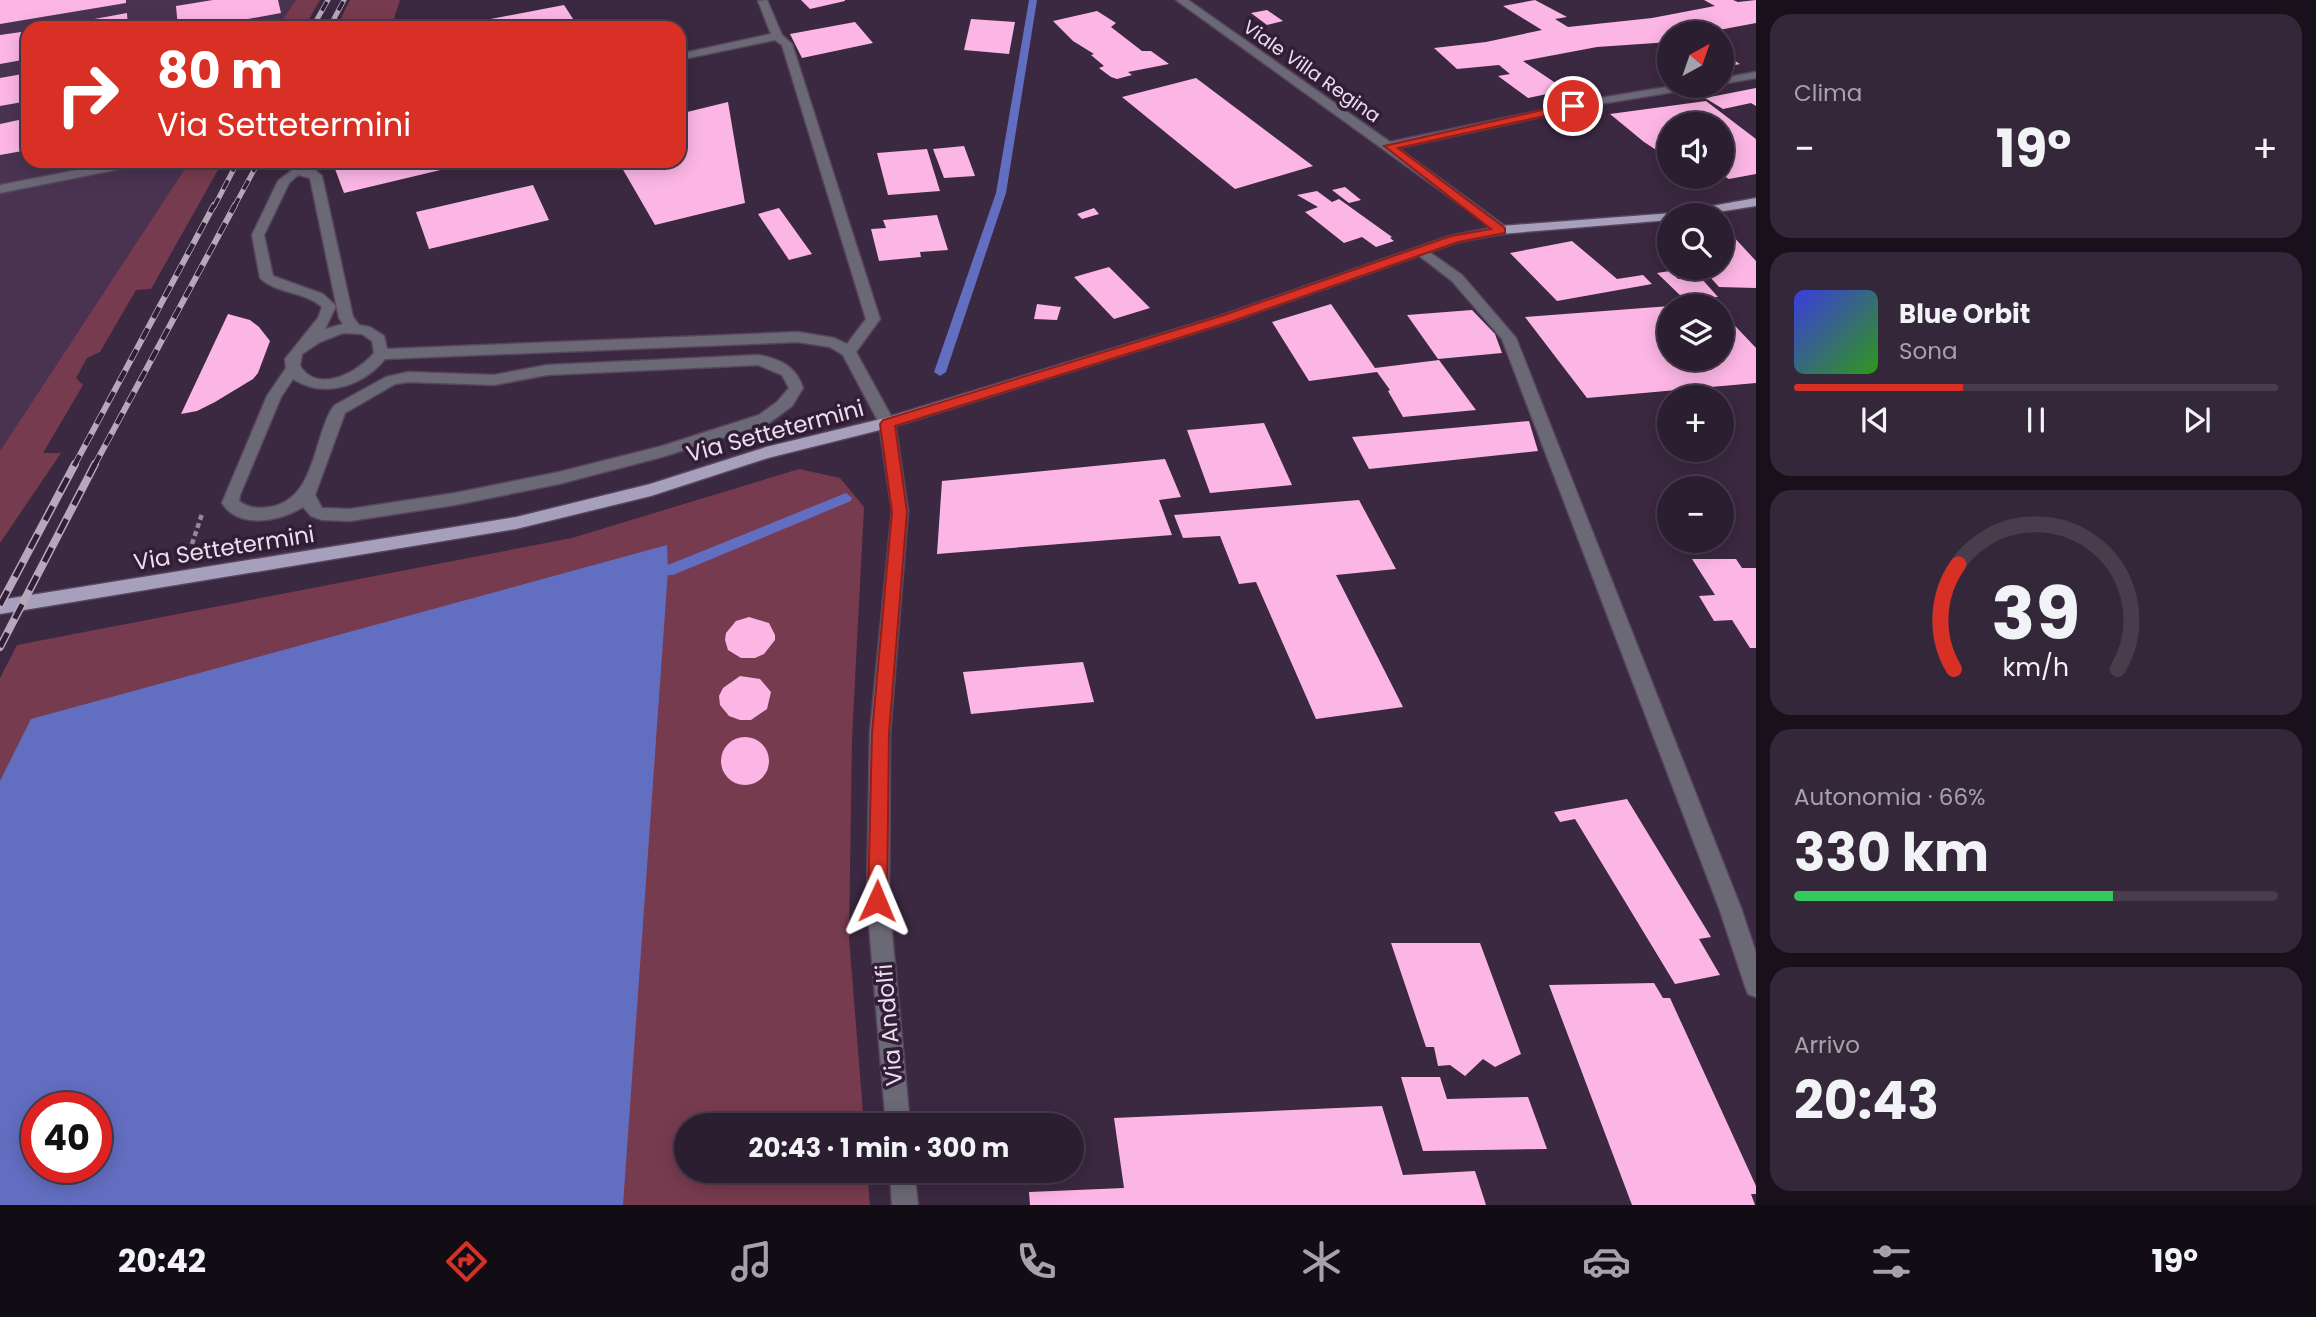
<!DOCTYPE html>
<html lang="it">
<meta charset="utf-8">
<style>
body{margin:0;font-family:Poppins,sans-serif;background:#342739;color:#f1f3f6;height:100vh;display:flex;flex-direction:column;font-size:26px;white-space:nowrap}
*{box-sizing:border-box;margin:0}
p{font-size:23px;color:#a6a2ab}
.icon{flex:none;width:38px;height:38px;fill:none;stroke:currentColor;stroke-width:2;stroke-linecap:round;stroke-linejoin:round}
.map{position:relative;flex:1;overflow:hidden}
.panel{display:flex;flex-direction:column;gap:14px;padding:14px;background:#18101b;width:560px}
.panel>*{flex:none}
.top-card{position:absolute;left:21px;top:21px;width:665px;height:147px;border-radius:21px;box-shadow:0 4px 18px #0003,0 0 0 2px #483c4d;background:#d93025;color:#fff;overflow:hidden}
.needle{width:46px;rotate:40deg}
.tools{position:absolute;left:1657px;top:21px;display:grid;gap:14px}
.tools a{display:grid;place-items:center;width:77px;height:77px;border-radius:50%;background:#2c1e31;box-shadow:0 4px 18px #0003,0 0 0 2px #483c4d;font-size:35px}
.speed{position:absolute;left:21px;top:1092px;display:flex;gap:14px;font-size:35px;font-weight:700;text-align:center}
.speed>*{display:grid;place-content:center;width:91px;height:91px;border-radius:50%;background:#2c1e31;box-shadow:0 4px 18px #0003,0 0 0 2px #483c4d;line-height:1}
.speed .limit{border:10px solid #d22;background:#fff;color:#111}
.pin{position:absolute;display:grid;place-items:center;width:60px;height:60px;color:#fff;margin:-30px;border:4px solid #fff;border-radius:50%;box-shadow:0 2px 7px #0007}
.me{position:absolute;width:77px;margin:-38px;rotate:1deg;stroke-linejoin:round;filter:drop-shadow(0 0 5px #0008)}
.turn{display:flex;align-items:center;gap:24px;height:147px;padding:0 21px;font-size:32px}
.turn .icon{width:91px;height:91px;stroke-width:2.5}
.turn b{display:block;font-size:49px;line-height:60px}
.big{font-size:52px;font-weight:700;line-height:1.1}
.panel .widget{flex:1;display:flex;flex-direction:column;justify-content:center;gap:10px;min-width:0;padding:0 24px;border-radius:21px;background:#342739}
.panel .dial{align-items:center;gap:0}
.dial svg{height:182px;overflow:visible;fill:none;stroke:#483c4d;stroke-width:7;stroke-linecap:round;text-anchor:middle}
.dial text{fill:#f1f3f6;stroke:none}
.song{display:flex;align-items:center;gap:21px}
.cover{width:84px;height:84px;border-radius:10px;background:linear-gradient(135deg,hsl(240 70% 55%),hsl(110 70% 35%))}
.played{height:7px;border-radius:4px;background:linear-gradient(90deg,#d93025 35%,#483c4d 35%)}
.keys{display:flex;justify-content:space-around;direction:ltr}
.heat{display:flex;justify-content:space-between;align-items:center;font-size:38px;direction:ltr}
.charge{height:10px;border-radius:5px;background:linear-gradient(90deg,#34c759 66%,#483c4d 0)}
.trip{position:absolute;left:674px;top:1113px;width:410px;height:70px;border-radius:35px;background:#2c1e31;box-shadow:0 4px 18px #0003,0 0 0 2px #483c4d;font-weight:700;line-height:70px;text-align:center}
.dock{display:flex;height:112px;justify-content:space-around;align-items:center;background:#120c14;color:#a6a2ab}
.dock .icon{width:49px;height:49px}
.dock .current{color:#d93025}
.dock b{font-size:32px;color:#f1f3f6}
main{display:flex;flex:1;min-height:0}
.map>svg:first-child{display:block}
</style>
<main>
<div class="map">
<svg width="1756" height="1205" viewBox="0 0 1756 1205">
<rect width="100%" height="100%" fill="#3b2841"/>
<!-- built -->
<polygon fill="#4a3351" points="0,0 296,0 277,28 28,28 28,161 190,161 0,451"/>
<!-- green -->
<g fill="#773b4f" fill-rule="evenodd">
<polygon points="296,0 320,0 304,28 277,28"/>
<polygon points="350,0 400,0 391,28 336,28"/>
<polygon points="190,161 223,161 151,289 136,290 100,352 87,358 76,378 83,385 43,453 61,453 0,543 0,451"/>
<path d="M799 469 840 478 864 507 852 739 849 938 864 1125H686V1171H867L870 1205H0V678L17 645 572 538ZM37 1108H96V1167H37Z"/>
</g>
<!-- water -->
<path fill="#626ec0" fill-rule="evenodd" d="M667 545 668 571 623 1205H0V781L31 719ZM37 1108H96V1167H37Z"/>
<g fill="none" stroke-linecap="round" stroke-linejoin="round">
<!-- stream -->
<g fill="#626ec0" fill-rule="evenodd">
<polygon points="1029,0 1037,0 1006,193 946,372 940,376 934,372 996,193"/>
<polygon points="846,493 852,498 851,501 673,575 663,575 661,571 663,567"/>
</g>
</g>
<!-- building -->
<g fill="#fcb6e6">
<polygon points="0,0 126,0 126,3 0,24"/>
<polygon points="213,0 278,0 281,13 199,28 178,28 176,6"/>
<polygon points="801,0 845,0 845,1 810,9"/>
<polygon points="1535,0 1567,17 1555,19 1568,27 1652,18 1715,6 1704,0 1733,0 1738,2 1756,0 1756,23 1703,33 1670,33 1670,42 1597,47 1523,61 1566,90 1528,98 1498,76 1510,74 1499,65 1457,69 1434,48 1486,42 1542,30 1503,6"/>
<polygon points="564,5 579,28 449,28 449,27"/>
<polygon points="1267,10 1283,21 1267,25 1251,13"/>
<polygon points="1097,11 1116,23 1111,27 1142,51 1151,51 1169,64 1128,72 1132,75 1117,79 1111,77 1099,68 1104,66 1091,55 1094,54 1073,41 1053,21"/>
<polygon points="127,13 128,28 51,28 51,27"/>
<polygon points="971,19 1015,22 1009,54 964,50"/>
<polygon points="855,22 873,43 802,58 790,34"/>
<polygon points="28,31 28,59 0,64 0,35"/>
<polygon points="1722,53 1740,64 1722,68"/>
<polygon points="28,73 28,101 0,106 0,78"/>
<polygon points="1196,78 1313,166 1235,189 1122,97"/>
<polygon points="1756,88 1756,106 1751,103 1723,109 1705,98"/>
<polygon points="1706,101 1756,139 1756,174 1729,179 1722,175 1722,124 1670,124 1670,159 1644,142 1610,114"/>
<polygon points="728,102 745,203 655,225 618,161 679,161 679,114"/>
<polygon points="28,118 28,150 0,155 0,124"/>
<polygon points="964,146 975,176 944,178 933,149"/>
<polygon points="927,149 940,191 888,195 877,153"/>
<polygon points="332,161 474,161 474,162 344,193"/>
<polygon points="533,185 549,220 429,249 416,212"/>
<polygon points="1345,187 1361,200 1349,203 1332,190"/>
<polygon points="1317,191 1332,202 1339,199 1392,237 1390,238 1394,241 1376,247 1362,237 1344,243 1305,212 1318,207 1297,195"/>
<polygon points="779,208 812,254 789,260 758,214"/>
<polygon points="1094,208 1099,214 1082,219 1077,214"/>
<polygon points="937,215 948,250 920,252 921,257 879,261 871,229 886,228 883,220"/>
<polygon points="1731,234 1756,261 1756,288 1719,287 1702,268 1722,268 1722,235"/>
<polygon points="1572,241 1617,279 1643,275 1652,284 1557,301 1510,253"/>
<polygon points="1109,267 1150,308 1114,319 1074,277"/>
<polygon points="1670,271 1678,279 1701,278 1718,297 1684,299 1657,273"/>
<polygon points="1037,304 1061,307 1057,320 1034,319"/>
<polygon points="1331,304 1375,368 1439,360 1476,410 1403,417 1388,391 1390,390 1377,372 1309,381 1272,322"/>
<polygon points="1670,306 1670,359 1722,359 1722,312 1756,348 1756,383 1587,398 1525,317"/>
<polygon points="1472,310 1495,334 1502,353 1438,359 1407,315"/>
<polygon points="228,314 250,320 259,327 270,341 258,373 253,379 215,402 197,411 181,414"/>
<polygon points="1529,421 1538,451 1369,469 1352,437"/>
<polygon points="1264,423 1292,485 1210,493 1187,430"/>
<polygon points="1165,459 1181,497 1159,500 1172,535 937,554 942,481"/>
<polygon points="1359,500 1396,569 1336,575 1403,707 1316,719 1256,582 1239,584 1220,536 1183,538 1174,515"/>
<polygon points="1692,559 1736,559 1742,568 1756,568 1756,648 1750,648 1732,620 1714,621 1699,596 1715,595"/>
<polygon points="749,617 769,623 775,635 775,640 764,654 755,658 741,658 728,650 725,640 726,633 736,621"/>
<polygon points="1083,662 1094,702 971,714 963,672"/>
<polygon points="740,676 760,679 771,692 767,709 751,720 740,720 729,716 720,705 719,696 723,688"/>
<circle cx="745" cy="761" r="24"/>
<polygon points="1627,799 1711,937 1699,939 1720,975 1675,984 1575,819 1560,822 1554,812"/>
<polygon points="1391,943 1480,943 1521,1054 1495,1067 1483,1059 1465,1076 1450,1065 1438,1066 1434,1047 1426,1047"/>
<polygon points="1654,983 1663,998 1670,998 1756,1186 1756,1194 1751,1194 1755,1205 1632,1205 1549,985"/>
<polygon points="1401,1077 1440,1077 1447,1099 1528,1097 1547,1149 1423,1151"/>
<polygon points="1382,1106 1403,1175 1475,1171 1486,1205 1030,1205 1029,1192 1124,1188 1114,1118"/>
</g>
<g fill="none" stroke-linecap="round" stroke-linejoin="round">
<defs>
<g id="minor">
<path d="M767 0 782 35 792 44 880 319 856 352 895 423 908 511 890 733 889 901 910 1125H886L867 901 870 733 892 511 879 423 843 355 830 347 798 342 385 359C363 386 324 399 293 379L281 397 240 495 239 501C248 508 258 509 270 507 314 500 313 443 331 410L335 405 386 377 408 372 494 375 547 365 758 355C780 359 796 366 803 388L792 406 769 423 662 457 559 484 455 505 350 521 322 520 311 516 303 507C281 521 239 530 222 503L267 396 286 368 285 359 318 318 322 307C305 291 276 294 260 278L252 235 278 181 295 168H313L322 176 353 317 359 325 370 327 384 336 387 349 798 332 834 338 847 344 866 319 782 45 775 40 679 60V54L771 34 758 1ZM298 175 310 178 339 318 343 324 325 329 336 306 323 294 273 276 264 235 289 183ZM343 333 362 334 372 341 374 353C357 373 318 394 300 366L302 354 320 342ZM758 365 782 375 789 388 777 402 759 415 662 446 559 472 455 493 350 509 322 508 315 495 345 413 395 384 408 382 494 385 547 375Z"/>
<polygon points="1176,0 1188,0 1390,142 1600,98 1673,86 1697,86 1692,89 1600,104 1398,148 1506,227 1507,230 1501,234"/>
<polygon points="1756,72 1756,78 1722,84 1722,78"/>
<polygon points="122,161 146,161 140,165 0,193 0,185"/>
<polygon points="1422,247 1462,275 1516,338 1741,908 1756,953 1756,997 1748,994 1745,986 1719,908 1502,339 1452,281 1417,254 1417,248"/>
<polygon points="890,1171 914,1171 918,1205 892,1205"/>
</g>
<polygon id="major" points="1756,198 1756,206 1699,215 1670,215 1670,220 1501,234 1458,242 1230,322 892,427 768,458 651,496 516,529 0,614 0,600 516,517 650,484 766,447 885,418 1220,316 1450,236 1501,226 1673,213"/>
</defs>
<!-- minor casing -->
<use href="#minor" stroke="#57455d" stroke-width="3"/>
<!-- major casing -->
<use href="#major" stroke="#57455d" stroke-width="3"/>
<!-- path -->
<polyline stroke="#96879b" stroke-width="4.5" stroke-dasharray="5 3.5" stroke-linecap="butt" points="192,544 202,514"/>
<!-- minor -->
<use href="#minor" fill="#6c6977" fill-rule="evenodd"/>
<!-- major -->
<use href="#major" fill="#a7a0bd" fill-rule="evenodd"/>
<defs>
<g id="rail-far2">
<polyline points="312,28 328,0"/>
<polyline points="329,28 344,0"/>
<polyline points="214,207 238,161"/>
<polyline points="234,207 259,161"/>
</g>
<g id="rail-far1">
<polyline points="74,466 214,205"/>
<polyline points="94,466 235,205"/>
</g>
<g id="rail">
<polyline points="0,605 75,464"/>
<polyline points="0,647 95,464"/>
</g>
</defs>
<!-- rail-far2 casing -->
<use href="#rail-far2" stroke="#b6a8bb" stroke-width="5"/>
<!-- rail-far1 casing -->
<use href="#rail-far1" stroke="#b6a8bb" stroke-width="6"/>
<!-- rail casing -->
<use href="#rail" stroke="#b6a8bb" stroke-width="8"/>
<!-- rail-far2 -->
<use href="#rail-far2" stroke="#311e36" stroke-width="3.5" stroke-dasharray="10" stroke-linecap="butt"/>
<!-- rail-far1 -->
<use href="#rail-far1" stroke="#311e36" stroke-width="4.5" stroke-dasharray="12" stroke-linecap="butt"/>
<!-- rail -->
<use href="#rail" stroke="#311e36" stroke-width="5" stroke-dasharray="16" stroke-linecap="butt"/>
</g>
<!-- route -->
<polygon fill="#d93025" stroke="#8d1f18" stroke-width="2" points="1573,103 1577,104 1577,109 1398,148 1505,228 1505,233 1458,242 1230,322 895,426 907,512 889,733 887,901 884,908 877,910 871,908 868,901 872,733 892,512 880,424 883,420 1221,316 1451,236 1491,229 1384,146"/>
<g text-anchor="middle" stroke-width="7" stroke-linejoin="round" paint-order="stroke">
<!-- far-street labels -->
<g font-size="19" fill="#eadeee" stroke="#311e36">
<text transform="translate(1312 71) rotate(35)" y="7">Viale Villa Regina</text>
</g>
<!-- street labels -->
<g font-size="23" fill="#eadeee" stroke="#311e36">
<text transform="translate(775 431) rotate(-15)" y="8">Via Settetermini</text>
<text transform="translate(224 548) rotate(-9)" y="8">Via Settetermini</text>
<text transform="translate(889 1025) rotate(-95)" y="8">Via Andolfi</text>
</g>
</g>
</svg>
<div class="tools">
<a><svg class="needle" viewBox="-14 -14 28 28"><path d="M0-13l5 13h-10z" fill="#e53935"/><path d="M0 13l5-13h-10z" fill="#a6a2ab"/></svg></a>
<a><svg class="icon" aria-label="sound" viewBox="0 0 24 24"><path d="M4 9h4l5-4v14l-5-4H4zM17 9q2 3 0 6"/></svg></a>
<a><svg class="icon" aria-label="search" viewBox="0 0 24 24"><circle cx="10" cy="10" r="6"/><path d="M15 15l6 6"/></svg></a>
<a><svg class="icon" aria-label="layers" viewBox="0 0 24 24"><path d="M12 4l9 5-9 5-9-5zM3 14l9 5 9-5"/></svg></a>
<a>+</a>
<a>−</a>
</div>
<div class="speed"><div class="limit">40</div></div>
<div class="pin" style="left:1573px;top:106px;background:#d93025"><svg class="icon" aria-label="arrive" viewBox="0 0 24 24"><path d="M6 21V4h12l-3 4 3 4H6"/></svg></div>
<svg class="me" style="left:877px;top:901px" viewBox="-20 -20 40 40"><path d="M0-17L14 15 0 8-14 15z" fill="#d93025" stroke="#fff" stroke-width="4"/></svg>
<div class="trip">20:43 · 1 min · 300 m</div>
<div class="top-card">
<div class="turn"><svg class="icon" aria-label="right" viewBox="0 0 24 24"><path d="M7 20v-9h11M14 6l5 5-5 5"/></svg><div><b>80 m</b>Via Settetermini</div></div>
</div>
</div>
<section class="panel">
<div class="widget"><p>Clima</p>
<div class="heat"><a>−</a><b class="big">19°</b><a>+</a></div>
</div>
<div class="widget">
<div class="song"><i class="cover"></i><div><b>Blue Orbit</b><p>Sona</p></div></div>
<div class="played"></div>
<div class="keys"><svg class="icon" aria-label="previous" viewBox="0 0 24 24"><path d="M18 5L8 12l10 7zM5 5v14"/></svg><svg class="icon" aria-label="pause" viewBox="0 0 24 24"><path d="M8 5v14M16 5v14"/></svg><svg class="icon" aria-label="next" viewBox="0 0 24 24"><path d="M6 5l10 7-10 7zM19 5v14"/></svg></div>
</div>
<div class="widget dial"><svg viewBox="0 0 100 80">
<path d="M14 69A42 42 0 1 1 86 69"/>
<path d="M14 69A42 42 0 0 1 16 23" stroke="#d93025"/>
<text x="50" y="56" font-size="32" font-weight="700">39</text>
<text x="50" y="72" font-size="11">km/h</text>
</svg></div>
<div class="widget"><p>Autonomia · 66%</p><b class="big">330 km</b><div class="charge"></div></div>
<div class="widget"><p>Arrivo</p><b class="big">20:43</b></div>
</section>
</main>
<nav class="dock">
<b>20:42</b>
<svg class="icon current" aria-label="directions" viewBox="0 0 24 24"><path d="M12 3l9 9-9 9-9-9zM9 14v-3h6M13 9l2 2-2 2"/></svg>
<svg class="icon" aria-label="music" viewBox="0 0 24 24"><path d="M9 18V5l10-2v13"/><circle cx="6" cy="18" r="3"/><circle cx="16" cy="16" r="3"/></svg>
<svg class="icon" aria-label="phone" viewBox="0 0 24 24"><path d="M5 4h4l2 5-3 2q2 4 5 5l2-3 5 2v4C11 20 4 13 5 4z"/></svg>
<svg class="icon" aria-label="climate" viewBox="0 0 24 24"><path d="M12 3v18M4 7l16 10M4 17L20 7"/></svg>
<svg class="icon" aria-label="car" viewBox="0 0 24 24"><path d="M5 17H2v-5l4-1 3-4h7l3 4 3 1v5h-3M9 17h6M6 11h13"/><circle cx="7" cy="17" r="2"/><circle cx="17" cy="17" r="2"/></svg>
<svg class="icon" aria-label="filters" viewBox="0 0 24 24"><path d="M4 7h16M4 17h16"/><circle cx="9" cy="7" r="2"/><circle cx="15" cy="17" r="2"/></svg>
<b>19°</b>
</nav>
